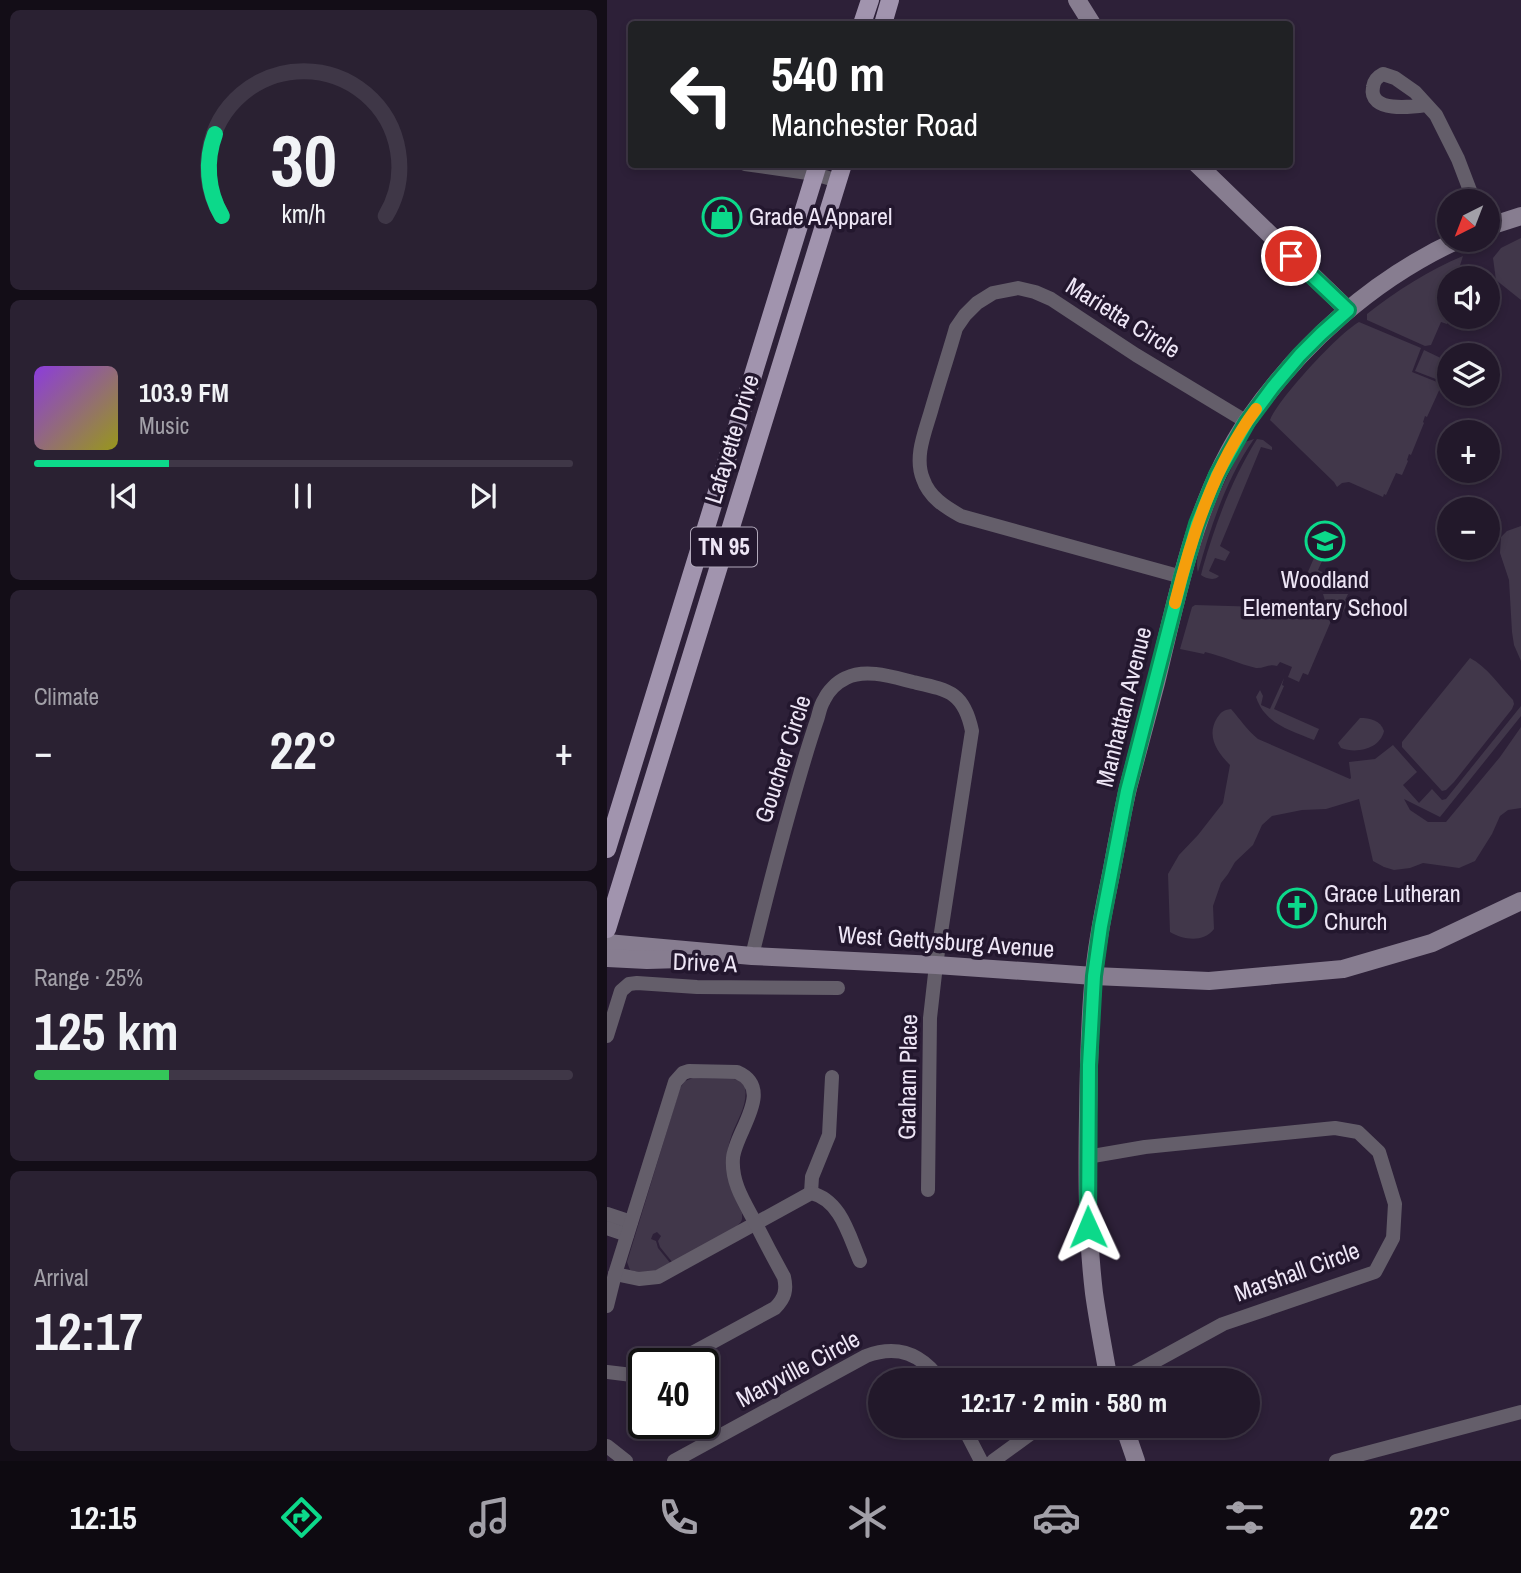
<!DOCTYPE html>
<meta charset="utf-8">
<style>
body{margin:0;font-family:"Archivo Narrow",sans-serif;background:#2a2132;color:#f1f3f6;height:100vh;display:flex;flex-direction:column;font-size:26px;white-space:nowrap}
*{box-sizing:border-box;margin:0}
p{font-size:23px;color:#a2a0a8}
.icon{flex:none;width:38px;height:38px;fill:none;stroke:currentColor;stroke-width:2;stroke-linecap:round;stroke-linejoin:round}
.map{position:relative;flex:1;overflow:hidden}
.details{display:flex;flex-direction:column;gap:10px;padding:10px;background:#130d17;width:607px}
.details>*{flex:none}
.banner{position:absolute;left:21px;top:21px;width:665px;height:147px;border-radius:7px;box-shadow:0 4px 10px #0003,0 0 0 2px #3f3747;background:#202124;color:#fff;overflow:hidden}
.needle{width:46px;rotate:222deg}
.buttons{position:absolute;left:830px;top:189px;display:grid;gap:14px}
.buttons a{display:grid;place-items:center;width:63px;height:63px;border-radius:50%;background:#22182a;box-shadow:0 4px 10px #0003,0 0 0 2px #3f3747;font-size:35px}
.speed{position:absolute;left:21px;top:1348px;display:flex;gap:14px;font-size:35px;font-weight:700;text-align:center}
.speed>*{display:grid;place-content:center;width:91px;height:91px;border-radius:50%;background:#22182a;box-shadow:0 4px 10px #0003,0 0 0 2px #3f3747;line-height:1}
.speed .limit{border:4px solid #111;border-radius:10px;background:#fff;color:#111}
.pin{position:absolute;display:grid;place-items:center;width:60px;height:60px;color:#fff;margin:-30px;border:4px solid #fff;border-radius:50%;box-shadow:0 2px 7px #0007}
.me{position:absolute;width:77px;margin:-38px;rotate:359deg;stroke-linejoin:round;filter:drop-shadow(0 0 5px #0008)}
.turn{display:flex;align-items:center;gap:24px;height:147px;padding:0 28px;font-size:32px}
.turn .icon{width:91px;height:91px;stroke-width:2.5}
.turn b{display:block;font-size:49px;line-height:60px}
.big{font-size:52px;font-weight:700;line-height:1.1}
.details .card{flex:1;display:flex;flex-direction:column;justify-content:center;gap:10px;min-width:0;padding:0 24px;border-radius:10px;background:#2a2132}
.details .dial{align-items:center;gap:0}
.dial svg{height:182px;overflow:visible;fill:none;stroke:#3f3747;stroke-width:7;stroke-linecap:round;text-anchor:middle}
.dial text{fill:#f1f3f6;stroke:none}
.song{display:flex;align-items:center;gap:21px}
.cover{width:84px;height:84px;border-radius:10px;background:linear-gradient(135deg,hsl(270 70% 55%),hsl(60 70% 35%))}
.played{height:7px;border-radius:4px;background:linear-gradient(90deg,#0cd98a 25%,#3f3747 25%)}
.keys{display:flex;justify-content:space-around;direction:ltr}
.heat{display:flex;justify-content:space-between;align-items:center;font-size:38px;direction:ltr}
.charge{height:10px;border-radius:5px;background:linear-gradient(90deg,#34c759 25%,#3f3747 0)}
.trip{position:absolute;left:261px;top:1368px;width:392px;height:70px;border-radius:35px;background:#22182a;box-shadow:0 4px 10px #0003,0 0 0 2px #3f3747;font-weight:700;line-height:70px;text-align:center}
.tab-bar{display:flex;height:112px;justify-content:space-around;align-items:center;background:#0e0a11;color:#a2a0a8}
.tab-bar .icon{width:49px;height:49px}
.tab-bar .current{color:#0cd98a}
.tab-bar b{font-size:32px;color:#f1f3f6}
main{display:flex;flex:1;min-height:0}
.map>svg:first-child{display:block}
</style>
<main>
<section class="details">
<div class="card dial"><svg viewBox="0 0 100 80">
<path d="M14 69A42 42 0 1 1 86 69"/>
<path d="M14 69A42 42 0 0 1 11 33" stroke="#0cd98a"/>
<text x="50" y="56" font-size="32" font-weight="700">30</text>
<text x="50" y="72" font-size="11">km/h</text>
</svg></div>
<div class="card">
<div class="song"><i class="cover"></i><div><b>103.9 FM</b><p>Music</p></div></div>
<div class="played"></div>
<div class="keys"><svg class="icon" aria-label="previous" viewBox="0 0 24 24"><path d="M18 5L8 12l10 7zM5 5v14"/></svg><svg class="icon" aria-label="pause" viewBox="0 0 24 24"><path d="M8 5v14M16 5v14"/></svg><svg class="icon" aria-label="next" viewBox="0 0 24 24"><path d="M6 5l10 7-10 7zM19 5v14"/></svg></div>
</div>
<div class="card"><p>Climate</p>
<div class="heat"><a>−</a><b class="big">22°</b><a>+</a></div>
</div>
<div class="card"><p>Range · 25%</p><b class="big">125 km</b><div class="charge"></div></div>
<div class="card"><p>Arrival</p><b class="big">12:17</b></div>
</section>
<div class="map">
<svg width="914" height="1461" viewBox="0 0 914 1461">
<rect width="100%" height="100%" fill="#2d2038"/>
<!-- green -->
<g fill="#41374a">
<polygon points="914,238 914,300 889,280 886,258 894,248"/>
<path d="M856 256 849 278H842V302L839 311 842 313 840 324 834 322 824 345 818 346 760 320V314C789 291 822 270 856 256Z"/>
<path d="M752 322 814 348 805 372 835 384 820 417 818 416 816 422 817 423 804 455 802 454 800 460 801 461 795 475 789 473 779 495 777 494 776 497 742 482 735 483 730 487 727 482 663 420C672 398 731 334 752 322Z"/>
<polygon points="817,350 842,362 842,367 837,378 835,378 834,381 808,371"/>
<path d="M647 439C619 479 604 526 591 572 583 547 625 466 638 442Z"/>
<path d="M650 439 656 440 665 447V450L654 447 613 546 623 552 618 561 608 558 602 571 612 576 611 577C606 581 598 578 594 575L596 567C609 522 625 479 650 439Z"/>
<polygon points="914,526 914,661 907,645 905,632 902,580 893,553 894,537 900,531"/>
<polygon points="720,536 725,539 711,570 726,577 721,582 699,582 697,581 716,537"/>
<polygon points="716,594 741,594 738,600 741,601 735,615 728,612 726,616 694,603 719,604"/>
<path d="M588 605 694 608 724 621 701 675 696 673 692 682 681 677 685 667 673 662 670 666C662 663 656 669 649 668 632 664 616 656 598 652L597 654 573 649 585 607Z"/>
<path d="M863 658C879 666 893 686 906 700L907 704 905 709 847 782 839 790 835 791 795 747V742Z"/>
<path d="M677 678 675 685 677 686 667 709 712 729 707 740C683 730 658 724 649 697L653 690 656 696 654 705 663 709Z"/>
<path d="M914 706V716L833 817 797 799 803 810 821 822H839L893 757 914 727V808L901 810 893 816 885 834 868 861 852 868 816 863 803 868 787 870 777 867 766 861 752 799 719 809 695 810 665 816 655 825 646 845 628 862 621 874 614 883 606 906 607 929C596 943 577 940 563 932L561 874 572 855 591 835 616 803 623 765C610 752 599 736 610 718 614 712 616 710 624 709 633 719 640 730 651 739L743 779 744 778 742 762 768 759 786 745 810 772 796 785 812 803 825 789 835 800 839 799Z"/>
<path d="M753 718C763 718 773 720 777 731 773 749 749 754 734 748L731 743Z"/>
<path d="M86 1078 127 1079 132 1080 138 1086C141 1105 131 1118 125 1134 114 1164 121 1186 135 1213 135 1218 136 1220 132 1224 123 1235 80 1255 66 1263L53 1247 51 1241 54 1236 50 1232 46 1234 44 1239 49 1241 51 1248 64 1264 40 1274 23 1270 20 1262 73 1088 78 1081Z"/>
</g>
<g fill="none" stroke-linecap="round" stroke-linejoin="round">
<!-- street -->
<g stroke="#645e6a" stroke-width="14">
<path d="M819 105C805 107 761 113 766 87 767 80 770 77 776 74L788 78 808 92 829 115 851 159 867 201"/>
<polyline points="138,164 208,174 231,181"/>
<path d="M575 577 354 516C338 507 322 497 316 479 307 457 318 432 324 411 332 383 341 356 349 328L358 315 370 303 386 293 411 288 428 292 444 299 529 355 640 422"/>
<path d="M145 956C160 894 176 832 194 771 199 754 204 737 210 720 212 714 213 706 217 700 221 691 230 682 239 678 259 668 286 677 306 682 342 690 357 692 365 731L329 965 323 1018 321 1190"/>
<polyline points="0,1036 14,991 22,984 30,983 90,987 231,988"/>
<polyline points="480,1157 538,1147 728,1128 751,1132 772,1152 788,1204 786,1238 768,1272 616,1324 512,1381"/>
<polyline points="204,1193 205,1177 222,1135 225,1077"/>
<polyline points="0,1214 24,1222"/>
<polyline points="0,1228 20,1235"/>
<path d="M8 1274 32 1279 51 1277 204 1193C234 1200 242 1236 253 1261"/>
<path d="M0 1306 8 1274 68 1082 76 1073 82 1071 130 1072C169 1089 128 1132 126 1158 124 1183 138 1203 149 1224 158 1242 167 1259 177 1277 180 1290 178 1298 168 1308L67 1363"/>
<polyline points="0,1372 25,1375 37,1373"/>
<polyline points="356,1426 374,1461"/>
<polyline points="0,1446 19,1461"/>
<path d="M67 1461 259 1356C291 1344 315 1354 334 1381"/>
<polyline points="386,1461 434,1426"/>
<polyline points="729,1461 914,1412"/>
</g>
<!-- secondary -->
<g stroke="#877d90" stroke-width="18">
<polyline points="470,0 485,24"/>
<polyline points="590,164 741,310"/>
<polyline points="880,227 914,216"/>
<polyline points="0,943 145,956 329,965 487,976 602,981 736,969 825,943 914,901"/>
<polyline points="0,958 40,960 75,959"/>
<path d="M502 1381C497 1352 491 1322 487 1293 480 1234 480 1175 481 1115 482 1069 482 1021 487 975 490 939 498 904 505 869 510 842 515 814 521 788 530 753 540 718 549 683 571 593 588 498 641 420 694 344 766 279 851 240"/>
<polyline points="517,1426 529,1461"/>
</g>
<!-- primary -->
<g stroke="#a194ae" stroke-width="18">
<polyline points="255,24 263,0"/>
<polyline points="276,24 283,0"/>
<polyline points="0,849 211,164"/>
<polyline points="0,929 236,164"/>
</g>
</g>
<g fill="none" stroke-linecap="round" stroke-linejoin="round">
<defs>
<polyline id="route" points="481,1227 482,1065 487,976 494,926 520,791 575,577 590,524 610,475 640,422 666,387 693,355 714,334 741,310 684,256"/>
</defs>
<!-- route casing -->
<use href="#route" stroke="#088d5a" stroke-width="18"/>
<!-- route -->
<use href="#route" stroke="#0cd98a" stroke-width="12"/>
<!-- slow -->
<path stroke="#f59e0b" stroke-width="12" d="M568 603C585 535 607 466 649 409"/>
</g>
<!-- icons -->
<defs>
<symbol id="shop-ring" viewBox="-11 -11 22 22"><circle r="9.5" fill="#23172e" stroke="#0cd98a" stroke-width="1.5"/><path d="M-5-2.5h2.3a2.7 3.5 0 0 1 5.4 0H5L5.5 6h-11ZM-1.5-2.5h3a1.5 2.3 0 0 0-3 0Z" fill="#0cd98a"/></symbol>
<symbol id="school-ring" viewBox="-11 -11 22 22"><circle r="9.5" fill="#23172e" stroke="#0cd98a" stroke-width="1.5"/><path d="M0-5L7-2L0 1L-7-2ZM-4 1L0 2.5L4 1V4Q0 6-4 4Z" fill="#0cd98a"/></symbol>
<symbol id="church-ring" viewBox="-11 -11 22 22"><circle r="9.5" fill="#23172e" stroke="#0cd98a" stroke-width="1.5"/><path d="M-1.2-6h2.4v3.5h3.3v2.4h-3.3V6h-2.4V-.1h-3.3v-2.4h3.3Z" fill="#0cd98a"/></symbol>
</defs>
<g fill-rule="evenodd">
<use href="#shop-ring" x="93" y="195" width="44" height="44"/>
<use href="#school-ring" x="696" y="519" width="44" height="44"/>
<use href="#church-ring" x="668" y="886" width="44" height="44"/>
</g>
<g text-anchor="middle" stroke-width="7" stroke-linejoin="round" paint-order="stroke">
<!-- shield labels -->
<rect fill="#23172e" stroke="#b1a8ba" stroke-width="2" x="84" y="527.5" width="66" height="39" rx="5"/>
<g font-size="23" font-weight="bold" fill="#eee6f6">
<text x="117" y="555">TN 95</text>
</g>
<!-- poi labels -->
<g font-size="24" fill="#eee6f6" stroke="#23172e" text-anchor="start">
<text x="142" y="225">Grade A Apparel</text>
<text x="718" y="588" text-anchor="middle">Woodland<tspan x="718" dy="28">Elementary School</tspan></text>
<text x="717" y="902">Grace Lutheran<tspan x="717" dy="28">Church</tspan></text>
</g>
<!-- street labels -->
<g font-size="24" fill="#eee6f6" stroke="#23172e">
<text transform="translate(516 318) rotate(32)" y="8">Marietta Circle</text>
<text transform="translate(125 439) rotate(-73)" y="8">Lafayette Drive</text>
<text transform="translate(517 707) rotate(-76)" y="8">Manhattan Avenue</text>
<text transform="translate(176 759) rotate(-72)" y="8">Goucher Circle</text>
<text transform="translate(339 942) rotate(4)" y="8">West Gettysburg Avenue</text>
<text transform="translate(98 963) rotate(2)" y="8">Drive A</text>
<text transform="translate(301 1077) rotate(-89)" y="8">Graham Place</text>
<text transform="translate(690 1272) rotate(-20)" y="8">Marshall Circle</text>
<text transform="translate(191 1369) rotate(-28)" y="8">Maryville Circle</text>
</g>
</g>
</svg>
<div class="buttons">
<a><svg class="needle" viewBox="-14 -14 28 28"><path d="M0-13l5 13h-10z" fill="#e53935"/><path d="M0 13l5-13h-10z" fill="#a2a0a8"/></svg></a>
<a><svg class="icon" aria-label="sound" viewBox="0 0 24 24"><path d="M4 9h4l5-4v14l-5-4H4zM17 9q2 3 0 6"/></svg></a>
<a><svg class="icon" aria-label="layers" viewBox="0 0 24 24"><path d="M12 4l9 5-9 5-9-5zM3 14l9 5 9-5"/></svg></a>
<a>+</a>
<a>−</a>
</div>
<div class="speed"><div class="limit">40</div></div>
<div class="pin" style="left:684px;top:256px;background:#d93025"><svg class="icon" aria-label="arrive" viewBox="0 0 24 24"><path d="M6 21V4h12l-3 4 3 4H6"/></svg></div>
<svg class="me" style="left:481px;top:1227px" viewBox="-20 -20 40 40"><path d="M0-17L14 15 0 8-14 15z" fill="#0cd98a" stroke="#fff" stroke-width="4"/></svg>
<div class="trip">12:17 · 2 min · 580 m</div>
<div class="banner">
<div class="turn"><svg class="icon" aria-label="left" viewBox="0 0 24 24"><path d="M17 20v-9H6M10 6l-5 5 5 5"/></svg><div><b>540 m</b>Manchester Road</div></div>
</div>
</div>
</main>
<nav class="tab-bar">
<b>12:15</b>
<svg class="icon current" aria-label="directions" viewBox="0 0 24 24"><path d="M12 3l9 9-9 9-9-9zM9 14v-3h6M13 9l2 2-2 2"/></svg>
<svg class="icon" aria-label="music" viewBox="0 0 24 24"><path d="M9 18V5l10-2v13"/><circle cx="6" cy="18" r="3"/><circle cx="16" cy="16" r="3"/></svg>
<svg class="icon" aria-label="phone" viewBox="0 0 24 24"><path d="M5 4h4l2 5-3 2q2 4 5 5l2-3 5 2v4C11 20 4 13 5 4z"/></svg>
<svg class="icon" aria-label="climate" viewBox="0 0 24 24"><path d="M12 3v18M4 7l16 10M4 17L20 7"/></svg>
<svg class="icon" aria-label="car" viewBox="0 0 24 24"><path d="M5 17H2v-5l4-1 3-4h7l3 4 3 1v5h-3M9 17h6M6 11h13"/><circle cx="7" cy="17" r="2"/><circle cx="17" cy="17" r="2"/></svg>
<svg class="icon" aria-label="filters" viewBox="0 0 24 24"><path d="M4 7h16M4 17h16"/><circle cx="9" cy="7" r="2"/><circle cx="15" cy="17" r="2"/></svg>
<b>22°</b>
</nav>
